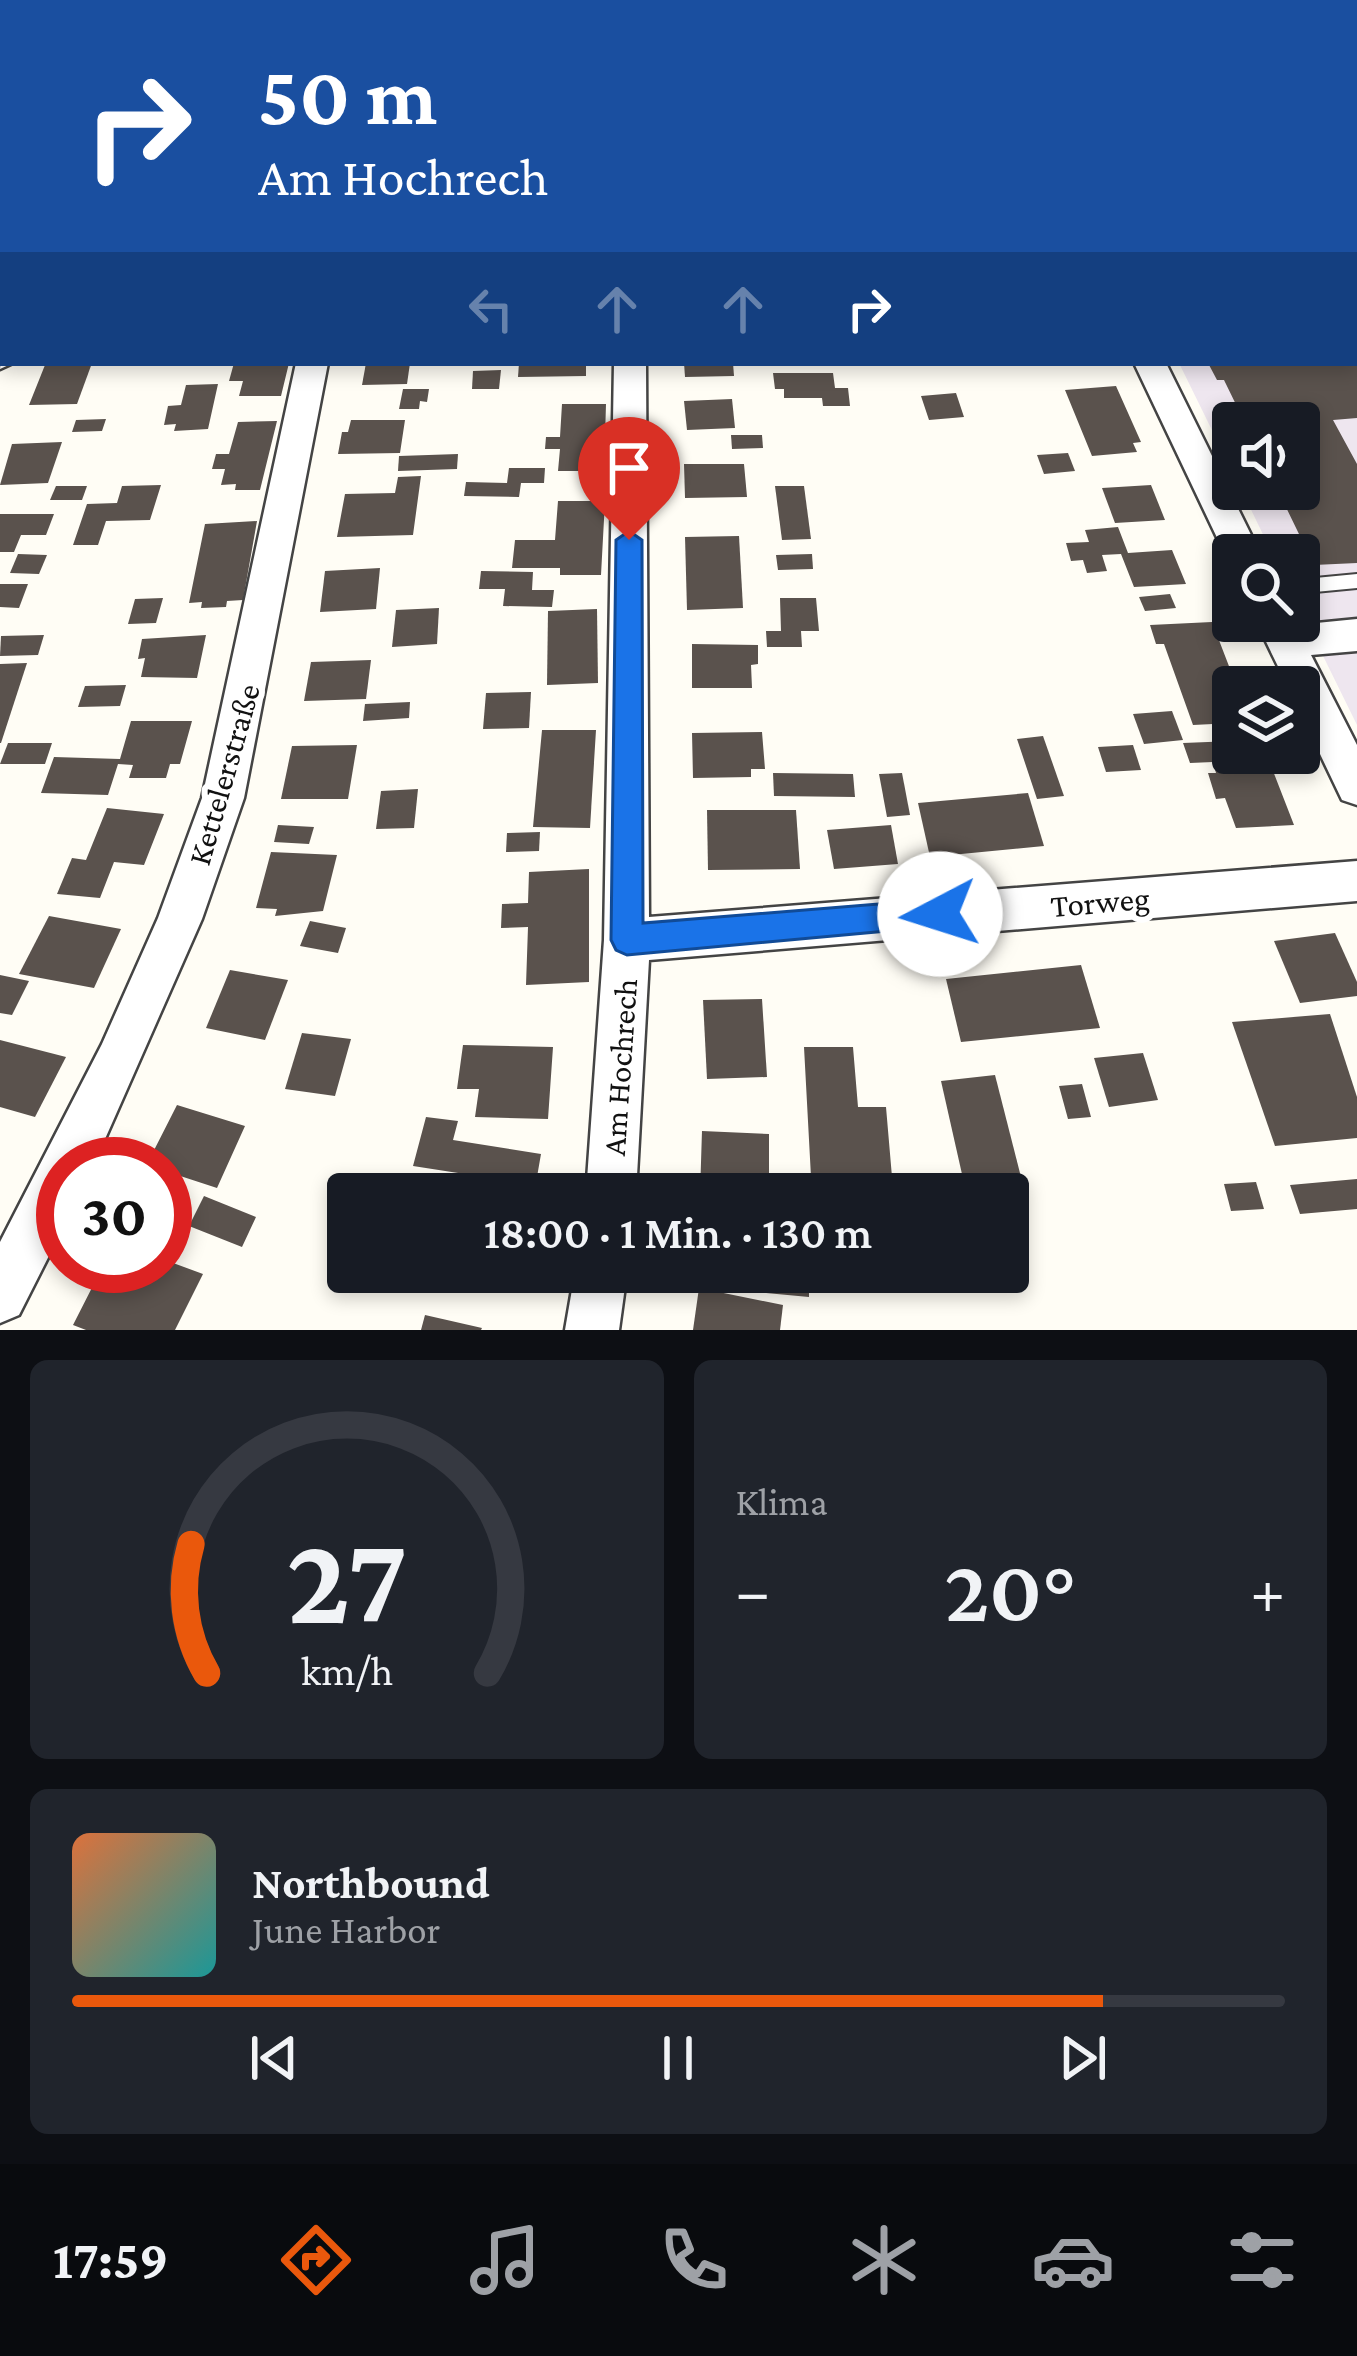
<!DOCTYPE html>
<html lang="de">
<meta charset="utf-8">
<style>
body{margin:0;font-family:"Crimson Pro",serif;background:#20242c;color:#f1f3f6;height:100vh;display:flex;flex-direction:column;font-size:45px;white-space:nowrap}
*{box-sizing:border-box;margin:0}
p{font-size:39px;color:#9ea1a6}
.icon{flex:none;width:66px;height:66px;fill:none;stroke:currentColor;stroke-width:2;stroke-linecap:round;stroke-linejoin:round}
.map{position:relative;height:1330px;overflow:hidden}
.side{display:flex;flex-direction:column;gap:30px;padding:30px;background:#0d0f14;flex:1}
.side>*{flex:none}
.banner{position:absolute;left:0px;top:0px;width:1359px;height:366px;box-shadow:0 6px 18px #0003;background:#1a4fa0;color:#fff;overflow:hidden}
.tools{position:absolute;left:1212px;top:402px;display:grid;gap:24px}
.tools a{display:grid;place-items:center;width:108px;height:108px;border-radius:12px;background:#171b24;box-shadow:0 6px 18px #0003;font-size:60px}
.speed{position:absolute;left:36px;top:1137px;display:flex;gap:24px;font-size:60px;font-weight:700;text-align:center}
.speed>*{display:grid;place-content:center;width:156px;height:156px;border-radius:50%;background:#171b24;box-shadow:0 6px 18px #0003;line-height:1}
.speed .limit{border:18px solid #d22;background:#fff;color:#111}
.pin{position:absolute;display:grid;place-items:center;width:102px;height:102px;color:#fff;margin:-123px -51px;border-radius:50% 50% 50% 0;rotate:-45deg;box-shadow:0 0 12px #0007}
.pin .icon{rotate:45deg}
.me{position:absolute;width:132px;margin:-66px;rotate:265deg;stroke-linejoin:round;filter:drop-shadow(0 0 9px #0008)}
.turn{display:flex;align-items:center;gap:42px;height:252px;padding:0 60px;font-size:54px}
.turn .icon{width:156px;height:156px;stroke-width:2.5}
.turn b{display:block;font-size:84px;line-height:102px}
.lanes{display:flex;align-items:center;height:114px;padding:0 60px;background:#0003;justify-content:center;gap:60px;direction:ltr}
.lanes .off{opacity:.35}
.big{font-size:90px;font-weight:600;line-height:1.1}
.side .card{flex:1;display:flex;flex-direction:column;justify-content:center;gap:18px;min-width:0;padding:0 42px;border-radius:18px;background:#20242c}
.side .dial{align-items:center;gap:0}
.dial svg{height:312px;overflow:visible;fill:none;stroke:#363941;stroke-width:7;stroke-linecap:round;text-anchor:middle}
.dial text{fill:#f1f3f6;stroke:none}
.song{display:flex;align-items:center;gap:36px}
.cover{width:144px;height:144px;border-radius:18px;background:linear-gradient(135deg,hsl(20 70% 55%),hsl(180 70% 35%))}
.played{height:12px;border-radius:6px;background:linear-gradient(90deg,#ea580c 85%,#363941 85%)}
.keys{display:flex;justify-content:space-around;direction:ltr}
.heat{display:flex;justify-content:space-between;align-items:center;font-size:66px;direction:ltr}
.side .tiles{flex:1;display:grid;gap:30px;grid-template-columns:1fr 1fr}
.card:last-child{grid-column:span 2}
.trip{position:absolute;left:327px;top:1173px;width:702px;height:120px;border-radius:12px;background:#171b24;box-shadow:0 6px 18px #0003;font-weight:600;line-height:120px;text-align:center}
.tab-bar{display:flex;height:192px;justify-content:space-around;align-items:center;background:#090b0e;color:#9ea1a6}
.tab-bar .icon{width:84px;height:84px}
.tab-bar .selected{color:#ea580c}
.tab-bar b{font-size:54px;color:#f1f3f6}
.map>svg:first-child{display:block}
</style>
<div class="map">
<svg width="1357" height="1330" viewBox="0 0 1357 1330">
<rect width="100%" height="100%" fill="#fffdf5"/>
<!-- industrial -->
<polygon fill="#eee6ef" points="1018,0 1357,0 1357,725 1299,607 1299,555 1273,555 1241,489 1299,489 1299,423 1233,423 1233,473 1179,363 1356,363 1356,3"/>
<!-- building -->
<g fill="#5a524d">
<polygon points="92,363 77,404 29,405 45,365"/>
<polygon points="234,363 289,363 281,396 239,396 243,381 229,381"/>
<polygon points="366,363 410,363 407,384 362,385"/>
<polygon points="519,363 586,363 586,376 518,377"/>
<polygon points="684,363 733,363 734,376 685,377"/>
<polygon points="1208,363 1357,363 1357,418 1333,420 1357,464 1357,563 1314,565 1282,499 1257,501 1251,489 1299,489 1299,423 1245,423 1224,380 1217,380"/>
<polygon points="501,370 499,389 472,389 473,371"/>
<polygon points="773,373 833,373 835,388 848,388 850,406 823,406 822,398 784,398 784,389 775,389"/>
<polygon points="218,384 208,429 174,431 176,424 164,425 168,406 181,405 186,385"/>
<polygon points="1116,386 1141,442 1133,443 1137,452 1092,456 1065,390"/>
<polygon points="403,389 429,389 427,402 420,401 419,409 399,409"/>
<polygon points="956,393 964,417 929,420 921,396"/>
<polygon points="732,399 735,428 687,430 684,401"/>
<polygon points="562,404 606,404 604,471 558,471 560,449 545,449 546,437 560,437"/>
<polygon points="106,419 102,431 72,432 76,420"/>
<polygon points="351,420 405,420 400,453 338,454 342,432 348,432"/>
<polygon points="277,421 260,490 235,490 236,484 221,485 225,469 212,469 216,454 229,454 238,422"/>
<polygon points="731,435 762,435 763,448 732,449"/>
<polygon points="62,442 48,483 0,485 12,444"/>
<polygon points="1068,453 1075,471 1044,474 1037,455"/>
<polygon points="458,454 457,469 398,471 399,456"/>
<polygon points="684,464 744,464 747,497 685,498"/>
<polygon points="509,468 545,468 544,483 521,483 519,497 464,496 466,482 507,483"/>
<polygon points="421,476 413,535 337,537 345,494 395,493 398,477"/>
<polygon points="161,485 150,520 106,521 98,545 73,545 87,504 117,503 122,486"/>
<polygon points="1151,485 1165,520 1115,523 1102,488"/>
<polygon points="56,486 87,486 82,500 50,500"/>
<polygon points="775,486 804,486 811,539 782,540"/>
<polygon points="558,501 605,501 601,575 560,575 560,568 512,568 515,540 555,540"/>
<polygon points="0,514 54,514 46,535 21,535 14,552 0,552"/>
<polygon points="257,521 243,600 227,601 226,607 201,608 202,602 189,603 205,524"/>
<polygon points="1118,527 1128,553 1172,550 1186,584 1134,587 1121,554 1102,555 1107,571 1087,573 1083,560 1071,561 1066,543 1089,542 1085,530"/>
<polygon points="739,536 743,608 687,610 685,537"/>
<polygon points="18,554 47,555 39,574 10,573"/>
<polygon points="812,554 813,569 778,570 776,555"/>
<polygon points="380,568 376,609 320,612 325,571"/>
<polygon points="481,571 533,572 532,590 554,590 552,607 503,606 505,589 479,589"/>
<polygon points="0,584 28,584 19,608 0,607"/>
<polygon points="1170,594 1176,608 1145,611 1139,597"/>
<polygon points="163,598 156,623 128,624 135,599"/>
<polygon points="780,598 816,598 819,631 801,631 802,647 767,647 766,631 781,631"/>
<polygon points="439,608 437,644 392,647 396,610"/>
<polygon points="597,609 598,683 547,685 548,611"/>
<polygon points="1212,622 1237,687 1233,687 1233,723 1193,725 1164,644 1156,644 1150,625"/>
<polygon points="44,635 38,655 0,656 1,636"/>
<polygon points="206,635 197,678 141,677 145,658 138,659 142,639"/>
<polygon points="692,644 758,645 758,664 751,665 752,688 692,688"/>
<polygon points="371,660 366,699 304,701 311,662"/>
<polygon points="27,663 1,743 0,743 0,664"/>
<polygon points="126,685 120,706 78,707 85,686"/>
<polygon points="531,692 529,728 483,729 486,693"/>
<polygon points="410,702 409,718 363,721 365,704"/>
<polygon points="1172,711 1183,740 1144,744 1133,714"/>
<polygon points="131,721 192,721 180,764 170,764 166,778 129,778 133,765 118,764 108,795 41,793 54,757 120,759"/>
<polygon points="542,730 596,730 590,828 533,827"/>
<polygon points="762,732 765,769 751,769 751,777 693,778 692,733"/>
<polygon points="1043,736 1064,796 1037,799 1017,739"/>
<polygon points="1233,741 1233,753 1266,753 1294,825 1236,828 1225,798 1216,799 1208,773 1216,773 1213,762 1190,763 1183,743"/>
<polygon points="8,743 52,743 45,764 0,764"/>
<polygon points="357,745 348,799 281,799 292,746"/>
<polygon points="1133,745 1141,770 1106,772 1098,747"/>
<polygon points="773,773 853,774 855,797 774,796"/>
<polygon points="902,773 910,815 887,817 879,774"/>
<polygon points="418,789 414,828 376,829 381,791"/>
<polygon points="1028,793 1044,846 930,857 918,803"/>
<polygon points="107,808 164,814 144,865 114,862 100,898 57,894 72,858 86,860"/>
<polygon points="707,810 796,810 800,869 708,870"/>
<polygon points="278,825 314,827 309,844 274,842"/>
<polygon points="891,825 898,864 834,869 827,830"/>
<polygon points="540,832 539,851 506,852 507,833"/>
<polygon points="271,852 337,855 323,911 275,916 277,909 256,908"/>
<polygon points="589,869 589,982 526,985 528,927 501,928 502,904 528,903 529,872"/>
<polygon points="49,916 121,929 94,988 19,974"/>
<polygon points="310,921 346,928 338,953 300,946"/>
<polygon points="1335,933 1357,982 1357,996 1300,1003 1274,941"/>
<polygon points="1081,965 1100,1028 961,1042 946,979"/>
<polygon points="230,970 288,980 265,1040 206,1028"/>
<polygon points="0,975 29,981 12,1015 0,1013"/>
<polygon points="762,999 767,1077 707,1079 703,1000"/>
<polygon points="1330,1014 1357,1097 1357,1138 1275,1146 1232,1022"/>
<polygon points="302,1033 351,1039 335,1096 285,1089"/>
<polygon points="0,1040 66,1057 35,1117 0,1107"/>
<polygon points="463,1045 553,1047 548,1119 475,1117 479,1089 457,1089"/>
<polygon points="804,1047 853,1047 858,1107 886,1107 892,1177 811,1177"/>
<polygon points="1143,1053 1158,1100 1109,1107 1094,1058"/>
<polygon points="995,1075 1021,1177 964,1183 941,1081"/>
<polygon points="1082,1084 1091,1117 1068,1119 1059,1086"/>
<polygon points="177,1105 245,1126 217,1188 165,1171 165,1164 147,1164"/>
<polygon points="426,1117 458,1121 453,1140 541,1154 534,1194 467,1194 471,1175 413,1166"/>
<polygon points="702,1131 769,1134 769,1194 700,1194"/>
<polygon points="1357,1179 1357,1209 1300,1214 1290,1185"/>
<polygon points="1256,1182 1264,1209 1231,1211 1224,1184"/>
<polygon points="204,1196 256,1217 242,1247 189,1226"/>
<polygon points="165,1260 203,1274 175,1330 86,1330 73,1325 103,1266 165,1266"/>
<polygon points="767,1272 809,1272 809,1297 766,1293"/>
<polygon points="699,1288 783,1305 780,1330 693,1330"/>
<polygon points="425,1315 482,1328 481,1330 421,1330"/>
</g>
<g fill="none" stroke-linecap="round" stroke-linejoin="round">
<defs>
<polygon id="lane" points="1357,574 1357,588 1315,592 1306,585 1315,578"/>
<g id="street">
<rect x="622" y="0" width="24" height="3"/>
<polygon points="990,0 1014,0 1015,3 991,3"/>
<polygon points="3,340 3,363 13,363 0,369"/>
<polygon points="296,363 328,363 244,798 202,919 94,1164 63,1164 63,1228 19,1315 0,1323 0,1242 102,1044 158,918 202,798"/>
<polygon points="614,363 646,363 649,917 1357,861 1357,901 649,960 636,1194 586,1194 604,940"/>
<polygon points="1134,363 1166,363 1261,555 1233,555 1230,565"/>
<polygon points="1357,619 1357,651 1311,655 1357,745 1357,805 1342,800 1299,710 1299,687 1288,687 1256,621 1294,621 1296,625"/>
<polygon points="575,1272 627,1272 619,1330 565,1330"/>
</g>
</defs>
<!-- lane casing -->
<use href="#lane" stroke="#444" stroke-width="4"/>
<!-- street casing -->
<use href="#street" stroke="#444" stroke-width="5"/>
<!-- lane -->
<use href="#lane" fill="#fff" fill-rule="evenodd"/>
<!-- street -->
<use href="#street" fill="#fff" fill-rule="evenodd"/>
</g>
<!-- route -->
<polygon fill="#1a73e8" stroke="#114b97" stroke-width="3" points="629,531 642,540 643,923 940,899 952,904 956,914 952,925 627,955 616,950 611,940 616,540"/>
<g text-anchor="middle" stroke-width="12" stroke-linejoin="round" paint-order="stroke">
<!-- street labels -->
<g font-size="33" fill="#111" stroke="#fff">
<text transform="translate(223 774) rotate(-74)" y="12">Kettelerstraße</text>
<text transform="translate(1100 901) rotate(-5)" y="12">Torweg</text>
<text transform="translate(619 1067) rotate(-86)" y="12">Am Hochrech</text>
</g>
</g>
</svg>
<div class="tools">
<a><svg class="icon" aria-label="sound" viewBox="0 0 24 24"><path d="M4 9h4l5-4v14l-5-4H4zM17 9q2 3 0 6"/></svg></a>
<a><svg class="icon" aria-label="search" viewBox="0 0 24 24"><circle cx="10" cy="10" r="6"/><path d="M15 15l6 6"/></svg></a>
<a><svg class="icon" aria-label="layers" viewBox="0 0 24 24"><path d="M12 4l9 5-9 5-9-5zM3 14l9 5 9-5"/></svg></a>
</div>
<div class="speed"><div class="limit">30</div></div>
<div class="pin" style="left:629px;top:540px;background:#d93025"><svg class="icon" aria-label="arrive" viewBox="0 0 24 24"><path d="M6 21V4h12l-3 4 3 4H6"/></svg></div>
<svg class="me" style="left:940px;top:914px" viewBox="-20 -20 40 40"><circle r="19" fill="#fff"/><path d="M0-13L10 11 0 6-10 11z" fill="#1a73e8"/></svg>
<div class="trip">18:00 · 1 Min. · 130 m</div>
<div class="banner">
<div class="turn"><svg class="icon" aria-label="right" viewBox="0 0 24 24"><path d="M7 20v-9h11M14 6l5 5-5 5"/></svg><div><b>50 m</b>Am Hochrech</div></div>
<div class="lanes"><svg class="icon off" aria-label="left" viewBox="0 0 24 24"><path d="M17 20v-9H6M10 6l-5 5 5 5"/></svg><svg class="icon off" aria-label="ahead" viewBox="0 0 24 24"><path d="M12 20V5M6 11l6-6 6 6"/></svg><svg class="icon off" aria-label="ahead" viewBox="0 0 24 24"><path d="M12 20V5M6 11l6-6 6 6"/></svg><svg class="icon" aria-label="right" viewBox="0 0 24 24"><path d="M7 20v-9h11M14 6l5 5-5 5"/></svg></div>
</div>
</div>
<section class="side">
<div class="tiles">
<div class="card dial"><svg viewBox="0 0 100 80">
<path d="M14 69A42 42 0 1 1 86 69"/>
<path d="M14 69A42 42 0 0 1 10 36" stroke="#ea580c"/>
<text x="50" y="56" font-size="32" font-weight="700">27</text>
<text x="50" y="72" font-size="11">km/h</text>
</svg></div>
<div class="card"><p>Klima</p>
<div class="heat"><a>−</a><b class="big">20°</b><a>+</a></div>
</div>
<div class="card">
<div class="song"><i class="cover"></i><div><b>Northbound</b><p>June Harbor</p></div></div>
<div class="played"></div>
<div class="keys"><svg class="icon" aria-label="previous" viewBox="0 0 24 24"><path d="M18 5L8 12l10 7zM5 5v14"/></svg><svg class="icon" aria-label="pause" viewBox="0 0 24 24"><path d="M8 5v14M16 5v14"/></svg><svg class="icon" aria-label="next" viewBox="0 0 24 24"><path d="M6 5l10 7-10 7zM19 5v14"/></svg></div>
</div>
</div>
</section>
<nav class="tab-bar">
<b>17:59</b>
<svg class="icon selected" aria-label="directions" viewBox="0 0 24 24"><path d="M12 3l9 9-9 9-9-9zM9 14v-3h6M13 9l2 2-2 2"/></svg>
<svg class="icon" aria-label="music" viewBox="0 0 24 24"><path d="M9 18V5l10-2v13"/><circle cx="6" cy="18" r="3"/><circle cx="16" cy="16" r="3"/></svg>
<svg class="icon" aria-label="phone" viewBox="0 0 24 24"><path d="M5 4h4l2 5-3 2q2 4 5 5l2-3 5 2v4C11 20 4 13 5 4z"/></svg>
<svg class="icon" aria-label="climate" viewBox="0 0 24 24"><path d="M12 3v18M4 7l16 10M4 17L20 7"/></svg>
<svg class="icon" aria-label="car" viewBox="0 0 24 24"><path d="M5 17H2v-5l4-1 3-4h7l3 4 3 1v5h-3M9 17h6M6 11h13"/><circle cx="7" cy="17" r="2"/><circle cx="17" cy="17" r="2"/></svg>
<svg class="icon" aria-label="filters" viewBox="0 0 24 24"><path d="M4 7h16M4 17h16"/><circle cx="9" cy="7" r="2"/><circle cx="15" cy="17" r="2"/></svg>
</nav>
